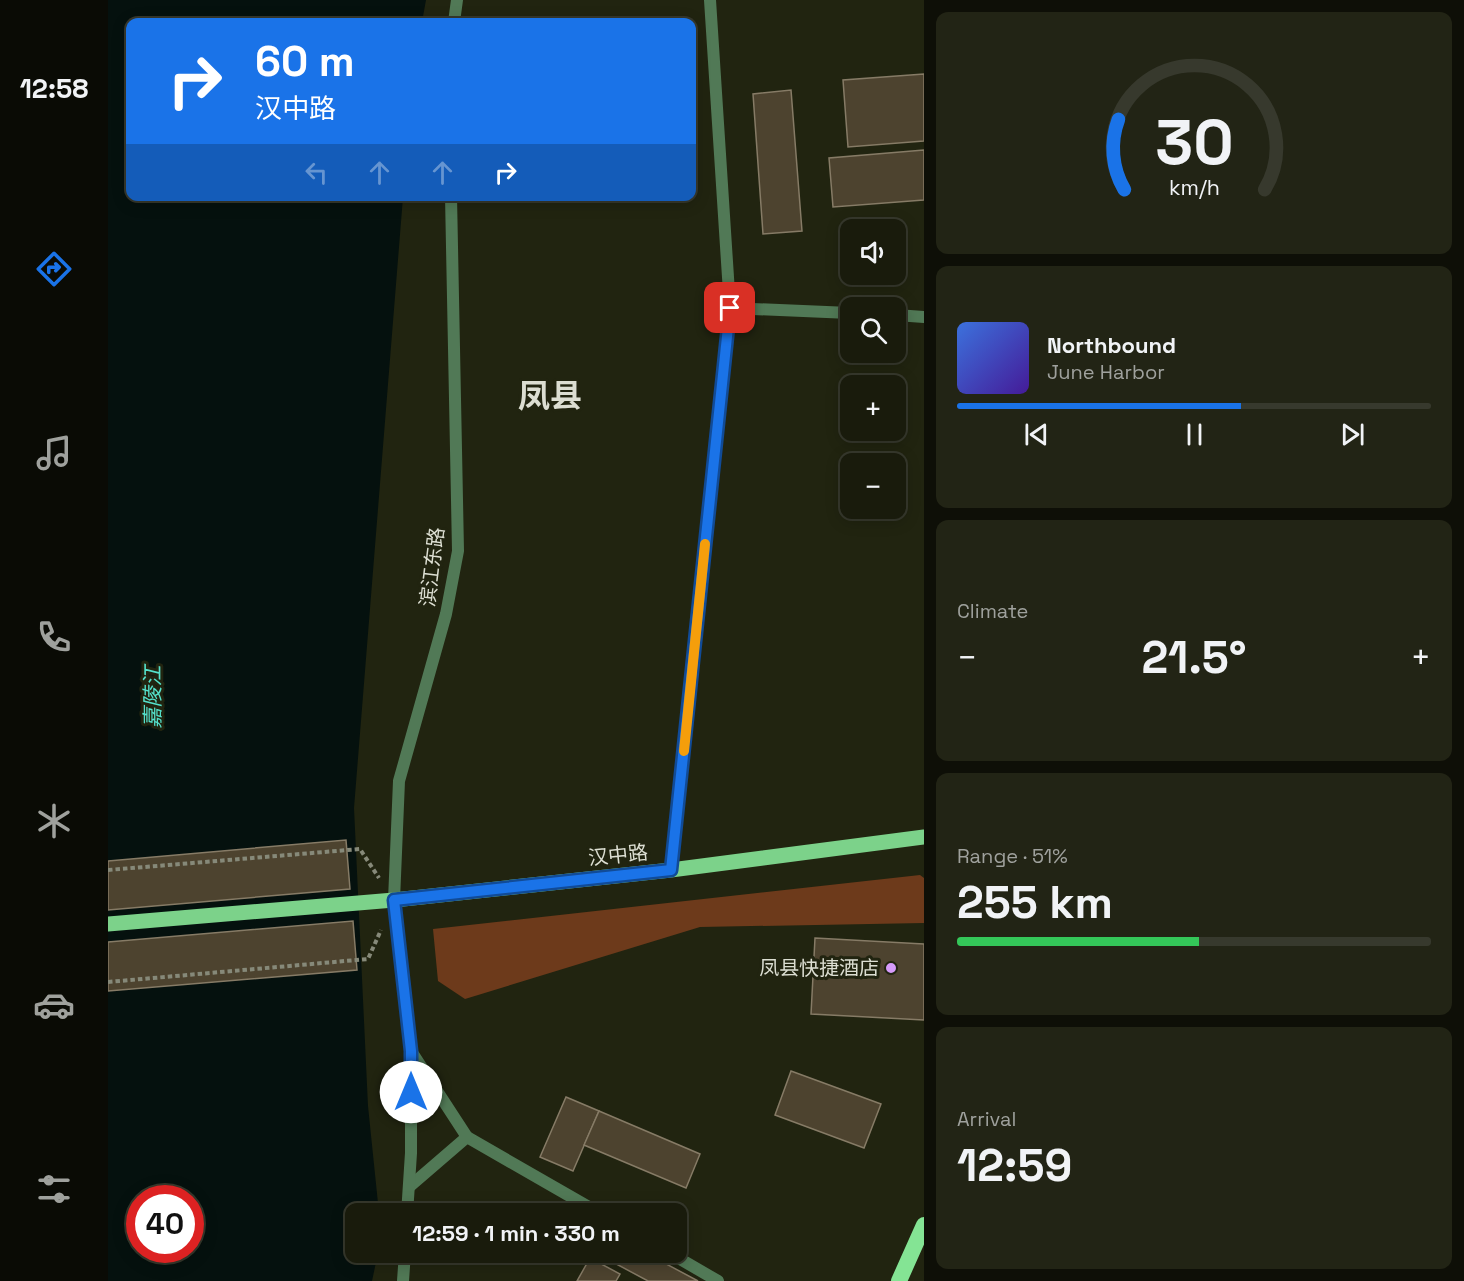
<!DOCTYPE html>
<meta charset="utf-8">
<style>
body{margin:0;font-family:"Space Grotesk","Noto Sans SC",sans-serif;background:#222415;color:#f1f3f6;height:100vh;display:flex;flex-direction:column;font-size:22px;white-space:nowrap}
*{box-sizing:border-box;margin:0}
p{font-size:20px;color:#9fa19d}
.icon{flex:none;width:33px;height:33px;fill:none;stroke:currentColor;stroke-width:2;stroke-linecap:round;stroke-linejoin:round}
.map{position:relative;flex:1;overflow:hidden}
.details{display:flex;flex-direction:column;gap:12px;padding:12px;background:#0e0f07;width:540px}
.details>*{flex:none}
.top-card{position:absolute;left:18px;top:18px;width:570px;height:183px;border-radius:12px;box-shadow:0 3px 15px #0003,0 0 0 2px #37392d;background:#1a73e8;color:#fff;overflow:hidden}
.tools{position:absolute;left:732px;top:219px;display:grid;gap:12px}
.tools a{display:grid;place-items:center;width:66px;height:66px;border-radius:12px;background:#191b0c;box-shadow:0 3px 15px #0003,0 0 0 2px #37392d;font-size:30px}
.speed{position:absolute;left:18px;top:1185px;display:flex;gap:12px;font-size:30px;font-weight:700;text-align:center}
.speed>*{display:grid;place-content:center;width:78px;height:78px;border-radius:50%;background:#191b0c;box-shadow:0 3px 15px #0003,0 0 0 2px #37392d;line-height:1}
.speed .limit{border:9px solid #d22;background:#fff;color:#111}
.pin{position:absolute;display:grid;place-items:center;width:51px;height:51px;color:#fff;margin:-26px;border-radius:12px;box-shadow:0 3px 9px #0006}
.me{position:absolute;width:66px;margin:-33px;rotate:0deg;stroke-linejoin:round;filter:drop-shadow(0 0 4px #0008)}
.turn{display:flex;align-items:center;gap:21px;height:126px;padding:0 30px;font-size:27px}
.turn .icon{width:78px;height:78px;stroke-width:2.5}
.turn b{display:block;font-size:42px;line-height:51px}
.lanes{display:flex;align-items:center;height:57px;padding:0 30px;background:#0003;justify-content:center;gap:30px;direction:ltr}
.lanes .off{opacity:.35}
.big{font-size:45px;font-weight:800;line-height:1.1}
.details .card{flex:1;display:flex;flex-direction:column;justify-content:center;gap:9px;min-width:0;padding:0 21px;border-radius:12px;background:#222415}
.details .dial{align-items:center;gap:0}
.dial svg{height:156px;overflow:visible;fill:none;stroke:#37392d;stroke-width:7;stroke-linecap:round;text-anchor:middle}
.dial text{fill:#f1f3f6;stroke:none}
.song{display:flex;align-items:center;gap:18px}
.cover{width:72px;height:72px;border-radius:9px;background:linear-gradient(135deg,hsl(220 70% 55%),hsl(260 70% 35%))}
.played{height:6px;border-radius:3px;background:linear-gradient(90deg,#1a73e8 60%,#37392d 60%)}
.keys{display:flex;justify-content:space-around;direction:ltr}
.heat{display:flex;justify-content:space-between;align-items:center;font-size:33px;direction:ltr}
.charge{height:9px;border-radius:4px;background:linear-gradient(90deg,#34c759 51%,#37392d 0)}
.trip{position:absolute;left:237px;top:1203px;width:342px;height:60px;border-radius:12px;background:#191b0c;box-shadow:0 3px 15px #0003,0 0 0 2px #37392d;font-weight:800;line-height:60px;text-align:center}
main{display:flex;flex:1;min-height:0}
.tabs{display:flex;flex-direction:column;width:108px;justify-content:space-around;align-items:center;background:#0a0b05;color:#9fa19d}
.tabs .icon{width:42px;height:42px}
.tabs .active{color:#1a73e8}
.tabs b{font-size:27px;color:#f1f3f6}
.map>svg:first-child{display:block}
</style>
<main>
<nav class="tabs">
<b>12:58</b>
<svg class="icon active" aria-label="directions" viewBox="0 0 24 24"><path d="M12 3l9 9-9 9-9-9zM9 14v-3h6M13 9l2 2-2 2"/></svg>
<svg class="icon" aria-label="music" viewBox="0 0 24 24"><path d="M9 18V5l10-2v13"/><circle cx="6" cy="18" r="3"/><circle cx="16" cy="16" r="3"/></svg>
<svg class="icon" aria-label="phone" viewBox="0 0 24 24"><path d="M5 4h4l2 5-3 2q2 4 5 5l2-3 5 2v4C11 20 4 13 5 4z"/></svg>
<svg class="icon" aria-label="climate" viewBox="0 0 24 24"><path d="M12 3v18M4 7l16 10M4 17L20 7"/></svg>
<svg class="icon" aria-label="car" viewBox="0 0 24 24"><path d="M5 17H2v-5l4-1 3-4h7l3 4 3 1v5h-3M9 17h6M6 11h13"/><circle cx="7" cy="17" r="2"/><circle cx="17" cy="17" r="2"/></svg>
<svg class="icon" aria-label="filters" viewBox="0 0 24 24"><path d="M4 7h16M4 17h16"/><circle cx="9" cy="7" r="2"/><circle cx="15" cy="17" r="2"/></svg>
</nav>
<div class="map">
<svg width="816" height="1281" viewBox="0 0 816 1281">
<rect width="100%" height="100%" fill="#212410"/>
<!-- green -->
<polygon fill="#6d3a1b" points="812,875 816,878 816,923 592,927 357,999 330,981 325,929"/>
<!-- water -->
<path fill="#05110e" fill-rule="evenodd" d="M0 0H318L314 22H22V196L295 197 246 808 260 1106 271 1213 248 1214V1252L270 1253 264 1281H0ZM32 1198H82V1250H32Z"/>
<!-- building -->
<g fill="#4d432f" stroke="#867b66" stroke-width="1.5">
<polygon points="816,74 816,141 740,147 735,80"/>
<polygon points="683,90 694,231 655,234 645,94"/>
<polygon points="816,150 816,200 725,207 721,158"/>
<polygon points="238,840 242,889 0,910 0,861"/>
<polygon points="245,921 249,970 0,991 0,942"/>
<polygon points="707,938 816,944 816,1020 703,1014"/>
<polygon points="683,1071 773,1104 756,1148 667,1115"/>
<polygon points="458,1097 491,1111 465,1171 432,1157"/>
<polygon points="491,1111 592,1154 578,1188 476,1145"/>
<polygon points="486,1252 536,1252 590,1281 540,1281"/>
<polygon points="482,1258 512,1274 508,1281 469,1281"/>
</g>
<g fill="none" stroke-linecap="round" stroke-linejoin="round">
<!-- path -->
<g stroke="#868979" stroke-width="4" stroke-dasharray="4.5 3" stroke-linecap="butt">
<polyline points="0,870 252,849 271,878"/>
<polyline points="0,982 260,959 273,930"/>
</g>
<!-- minor -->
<g stroke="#517956" stroke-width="12">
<polyline points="622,308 742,313"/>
<polyline points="788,315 816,317"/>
<polyline points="359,1137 493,1214"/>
<polyline points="301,1187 359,1137 303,1051"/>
<polyline points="560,1252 610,1281"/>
</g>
<!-- tertiary -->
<g stroke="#517956" stroke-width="12">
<polyline points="346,22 349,0"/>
<polyline points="563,870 622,308 602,0"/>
<polyline points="299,1214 303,1153 303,1051 286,900 291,781 338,614 350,551 343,196"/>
<polyline points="295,1281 297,1252"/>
</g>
<!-- primary -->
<polyline stroke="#7cd28a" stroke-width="15" points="0,924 286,900 563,870 816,837"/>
<!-- trunk -->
<polyline stroke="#84e494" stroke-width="16" points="791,1281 816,1225"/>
</g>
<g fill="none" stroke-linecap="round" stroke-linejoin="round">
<defs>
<polyline id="route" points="303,1092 303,1051 286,900 563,870 622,308"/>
</defs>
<!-- route casing -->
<use href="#route" stroke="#114b97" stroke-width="15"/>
<!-- route -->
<use href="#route" stroke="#1a73e8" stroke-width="10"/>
<!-- slow -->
<polyline stroke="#f59e0b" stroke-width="10" points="576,751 597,544"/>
</g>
<!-- markers -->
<circle fill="#d69bfa" stroke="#212410" stroke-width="2" cx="783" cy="968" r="6"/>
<g text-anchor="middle" stroke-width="6" stroke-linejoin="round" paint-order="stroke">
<!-- street labels -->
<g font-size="20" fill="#dcded2" stroke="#212410">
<text transform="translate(324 567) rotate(-83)" y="7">滨江东路</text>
<text transform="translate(510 855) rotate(-6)" y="7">汉中路</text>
</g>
<!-- poi labels -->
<g font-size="20" fill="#dcded2" stroke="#212410" text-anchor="end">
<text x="771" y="975">凤县快捷酒店</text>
</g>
<!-- water labels -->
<g font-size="21" font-style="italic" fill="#55e2cc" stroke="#212410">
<text transform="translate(45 697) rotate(-90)" y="7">嘉陵江</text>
</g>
<!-- town labels -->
<g font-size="32" font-weight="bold" fill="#dcded2" stroke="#212410">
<text x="442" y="407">凤县</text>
</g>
</g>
</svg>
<div class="tools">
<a><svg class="icon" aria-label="sound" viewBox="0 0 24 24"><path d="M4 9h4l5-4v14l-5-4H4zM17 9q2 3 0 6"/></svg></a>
<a><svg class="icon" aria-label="search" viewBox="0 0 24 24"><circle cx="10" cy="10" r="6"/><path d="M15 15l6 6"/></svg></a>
<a>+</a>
<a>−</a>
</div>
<div class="speed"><div class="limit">40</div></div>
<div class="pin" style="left:622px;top:308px;background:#d93025"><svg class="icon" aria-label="arrive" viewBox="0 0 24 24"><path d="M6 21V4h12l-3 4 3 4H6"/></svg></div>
<svg class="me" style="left:303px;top:1092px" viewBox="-20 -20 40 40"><circle r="19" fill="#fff"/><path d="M0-13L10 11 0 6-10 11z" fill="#1a73e8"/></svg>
<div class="trip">12:59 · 1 min · 330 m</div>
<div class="top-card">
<div class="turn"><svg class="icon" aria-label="right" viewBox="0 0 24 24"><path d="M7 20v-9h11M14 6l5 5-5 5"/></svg><div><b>60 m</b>汉中路</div></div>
<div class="lanes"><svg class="icon off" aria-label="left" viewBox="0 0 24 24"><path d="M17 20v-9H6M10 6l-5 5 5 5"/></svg><svg class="icon off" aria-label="ahead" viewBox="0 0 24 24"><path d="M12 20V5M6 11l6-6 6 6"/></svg><svg class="icon off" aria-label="ahead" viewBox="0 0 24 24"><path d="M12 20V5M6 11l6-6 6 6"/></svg><svg class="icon" aria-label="right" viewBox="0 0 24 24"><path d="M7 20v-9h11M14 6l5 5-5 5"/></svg></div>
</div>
</div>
<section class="details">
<div class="card dial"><svg viewBox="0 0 100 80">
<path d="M14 69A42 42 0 1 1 86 69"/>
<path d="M14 69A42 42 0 0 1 11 33" stroke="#1a73e8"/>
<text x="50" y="56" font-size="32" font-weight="700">30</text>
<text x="50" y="72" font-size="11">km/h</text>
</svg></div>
<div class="card">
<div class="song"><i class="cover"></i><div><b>Northbound</b><p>June Harbor</p></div></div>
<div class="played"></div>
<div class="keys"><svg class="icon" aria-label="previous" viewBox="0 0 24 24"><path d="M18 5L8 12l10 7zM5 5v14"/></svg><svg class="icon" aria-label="pause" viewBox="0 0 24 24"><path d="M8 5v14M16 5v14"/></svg><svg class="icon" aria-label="next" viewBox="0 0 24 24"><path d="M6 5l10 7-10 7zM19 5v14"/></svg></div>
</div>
<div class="card"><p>Climate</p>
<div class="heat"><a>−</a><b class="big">21.5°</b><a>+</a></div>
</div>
<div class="card"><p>Range · 51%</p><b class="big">255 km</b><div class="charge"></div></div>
<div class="card"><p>Arrival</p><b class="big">12:59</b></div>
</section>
</main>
